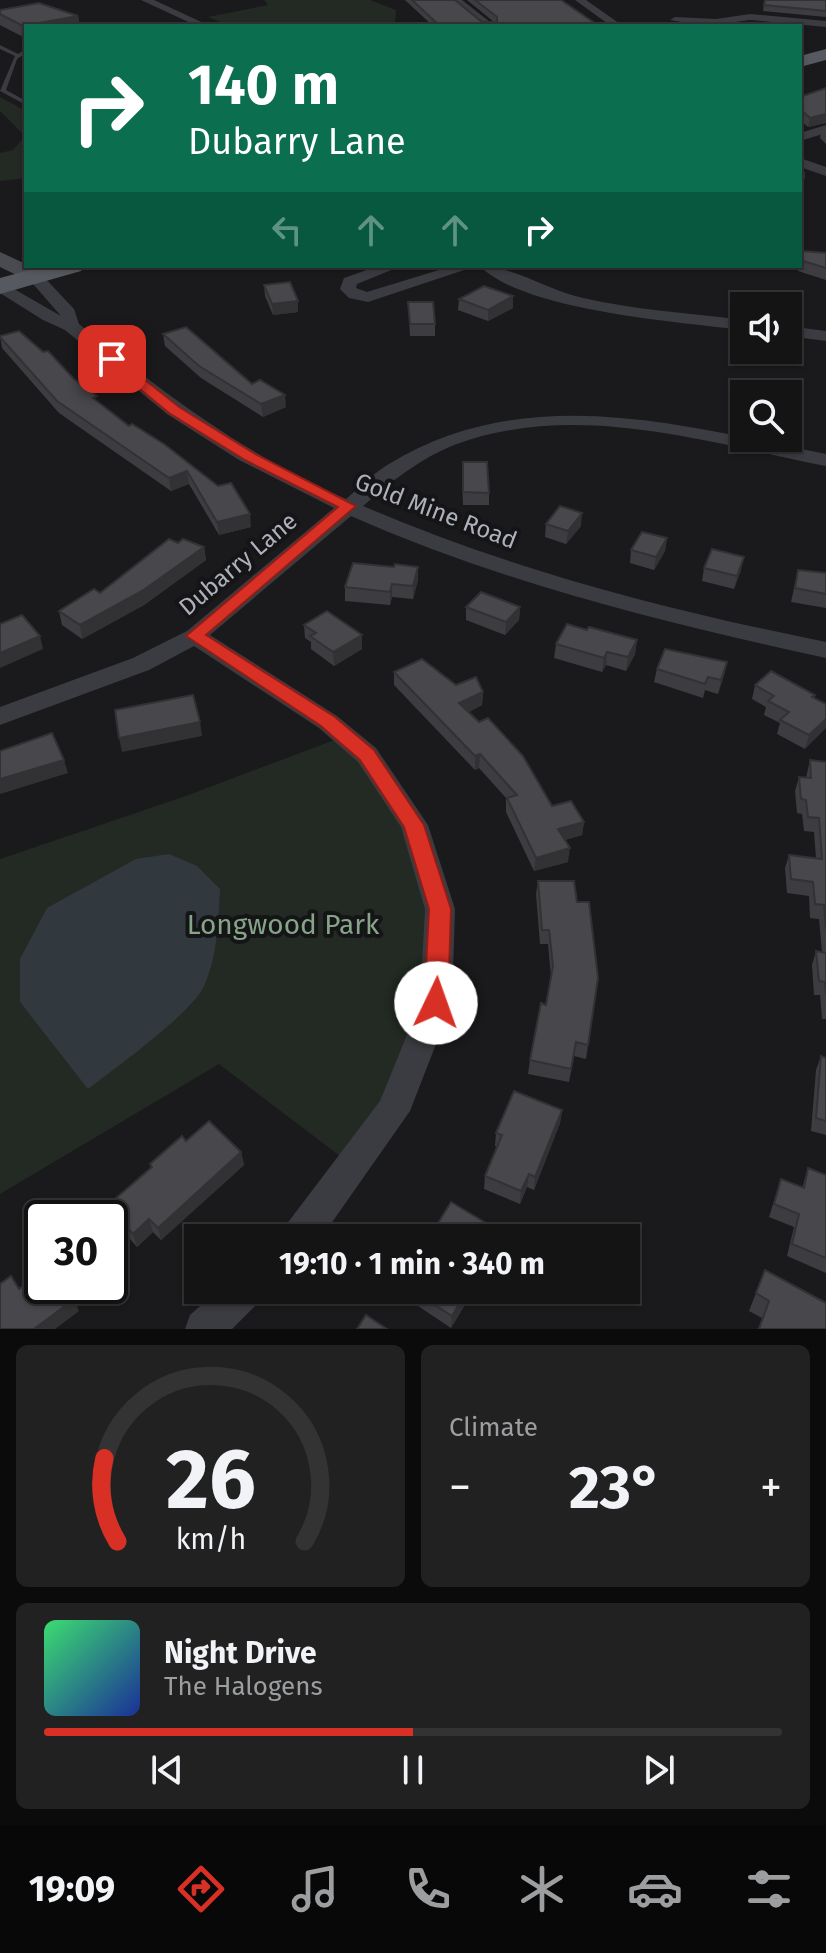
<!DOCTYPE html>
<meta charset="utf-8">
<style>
body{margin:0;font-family:"Fira Sans",sans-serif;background:#212122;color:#f1f3f6;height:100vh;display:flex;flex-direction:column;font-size:30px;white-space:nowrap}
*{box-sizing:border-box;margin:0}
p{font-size:26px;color:#9d9ea0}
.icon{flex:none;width:44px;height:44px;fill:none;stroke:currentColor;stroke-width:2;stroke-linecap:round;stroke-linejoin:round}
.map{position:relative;height:1329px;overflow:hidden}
.panel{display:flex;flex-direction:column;gap:16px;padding:16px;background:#0b0b0c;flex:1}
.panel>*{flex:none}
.guide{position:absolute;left:24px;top:24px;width:778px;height:244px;border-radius:0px;box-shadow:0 2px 6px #0004,0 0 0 2px #333334;background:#0b6e4f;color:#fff;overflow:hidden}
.buttons{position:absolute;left:730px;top:292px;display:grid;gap:16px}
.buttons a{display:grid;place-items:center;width:72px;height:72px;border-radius:0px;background:#141415;box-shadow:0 2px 6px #0004,0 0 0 2px #333334;font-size:40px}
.speed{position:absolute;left:24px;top:1200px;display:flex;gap:16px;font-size:40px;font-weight:700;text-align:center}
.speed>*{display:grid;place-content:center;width:104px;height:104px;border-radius:50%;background:#141415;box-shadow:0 2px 6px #0004,0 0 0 2px #333334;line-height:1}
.speed .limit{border:4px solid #111;border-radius:12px;background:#fff;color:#111}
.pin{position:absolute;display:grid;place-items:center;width:68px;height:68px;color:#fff;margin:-34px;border-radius:16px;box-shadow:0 4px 12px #0006}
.me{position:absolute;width:88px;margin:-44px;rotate:3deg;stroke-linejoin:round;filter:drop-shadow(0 0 6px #0008)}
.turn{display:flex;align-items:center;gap:28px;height:168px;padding:0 32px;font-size:36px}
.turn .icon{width:104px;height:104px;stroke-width:2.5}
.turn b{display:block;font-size:56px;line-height:68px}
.lanes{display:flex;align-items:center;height:76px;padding:0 32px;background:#0003;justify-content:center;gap:40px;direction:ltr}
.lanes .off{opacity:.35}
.big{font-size:60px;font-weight:700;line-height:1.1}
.panel .tile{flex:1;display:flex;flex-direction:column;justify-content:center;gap:12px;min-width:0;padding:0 28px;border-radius:12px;background:#212122}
.panel .dial{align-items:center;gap:0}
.dial svg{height:208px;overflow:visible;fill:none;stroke:#333334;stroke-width:7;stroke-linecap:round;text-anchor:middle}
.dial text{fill:#f1f3f6;stroke:none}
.song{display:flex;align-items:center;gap:24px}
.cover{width:96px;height:96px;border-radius:12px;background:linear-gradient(135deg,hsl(140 70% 55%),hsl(230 70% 35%))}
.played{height:8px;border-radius:4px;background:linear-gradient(90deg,#d93025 50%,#333334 50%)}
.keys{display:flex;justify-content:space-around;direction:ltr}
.heat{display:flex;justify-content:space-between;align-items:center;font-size:44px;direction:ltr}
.panel .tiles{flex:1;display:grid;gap:16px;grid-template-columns:1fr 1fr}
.tile:last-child{grid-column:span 2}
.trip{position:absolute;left:184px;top:1224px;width:456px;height:80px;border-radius:0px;background:#141415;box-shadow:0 2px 6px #0004,0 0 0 2px #333334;font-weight:700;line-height:80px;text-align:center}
.menu{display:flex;height:128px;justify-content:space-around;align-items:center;background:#080808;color:#9d9ea0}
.menu .icon{width:56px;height:56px}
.menu .on{color:#d93025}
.menu b{font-size:36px;color:#f1f3f6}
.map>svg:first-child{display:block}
</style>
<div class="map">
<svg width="826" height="1329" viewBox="0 0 826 1329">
<rect width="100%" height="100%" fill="#1a1a1c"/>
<!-- green -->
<g fill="#222a23">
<polygon points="264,0 370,0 396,10 395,26 230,26 208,17 268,5"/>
<polygon points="0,97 26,111 26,178 0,181 0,153 13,150 25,136 0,111"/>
<polygon points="345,736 367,755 440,909 436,1003 353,1166 219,1064 0,1194 0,859 186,796"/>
</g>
<!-- water -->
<path fill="#31393f" d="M169 854 197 866 220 889C218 922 218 955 204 986 192 1013 114 1069 88 1089L20 1002V959L47 908 136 859Z"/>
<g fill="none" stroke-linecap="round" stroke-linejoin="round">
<!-- lane -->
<polygon fill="#3b3c41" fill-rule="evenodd" points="0,45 18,54 26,49 26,53 17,59 6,90 26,101 26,105 0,91 15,56 0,49"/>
<!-- street -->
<g fill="#3b3c41" fill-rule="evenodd">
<polygon points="141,0 154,0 210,26 197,26"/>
<polygon points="451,0 462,0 495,26 484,26"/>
<polygon points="575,0 586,0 623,26 611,26"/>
<polygon points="750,14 826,21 826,27 750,20 705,26 670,20 675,17 716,19"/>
<polygon points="826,125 826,133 800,141 800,133"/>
<polygon points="800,158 826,167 826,176 800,167"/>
<polygon points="378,266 401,266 357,284 356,288 367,292 452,266 476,266 368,302 349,298 340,289 344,278"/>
<path d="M480 266C512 266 546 289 579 297 633 310 689 313 744 320V330C680 322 524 311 480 266Z"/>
<path d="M35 272 41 274 74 309 79 324C164 394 244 454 346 499 360 487 374 473 389 464 525 380 681 425 826 454V466C705 442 574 400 454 445 419 459 391 482 363 506 512 570 667 610 826 642V658C664 623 503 583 351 516L210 635 337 716 376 748 428 825 455 909 452 1003 410 1111 321 1238H281L286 1225 380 1101 420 1003 425 909 401 827 358 762 319 728 194 646 149 670 0 725V707L133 658 187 631 334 508 239 460 167 414 65 330 43 320 0 293V281L61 316 27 277Z"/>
<polygon points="788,326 826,331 826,341 788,336"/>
<polygon points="218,1290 264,1290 258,1303 232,1329 185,1329 190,1315"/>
</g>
<!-- secondary -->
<polygon fill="#494b51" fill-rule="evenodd" points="0,252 43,272 46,277 35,284 0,267"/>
<!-- primary -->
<g fill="#575960" fill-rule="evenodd">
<polygon points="826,49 826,60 800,67 800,56"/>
<polygon points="45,266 84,266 81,271 0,294 0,278"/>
</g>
</g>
<!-- wall -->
<g fill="#3d3d41">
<polygon points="405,0 455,0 482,22 494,22 467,0 561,0 599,26 433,26"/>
<polygon points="826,0 826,17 763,11 764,5"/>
<polygon points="0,10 78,16 80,26 26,26 25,38 0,25"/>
<polygon points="826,88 826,123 808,127 800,120 800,97"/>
<polygon points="826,127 826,144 820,138 822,128"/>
<polygon points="826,253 826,280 798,271 800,260"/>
<polygon points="264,285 298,301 298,312 273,315 265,296"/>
<polygon points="459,299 513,308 488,321 458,310"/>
<polygon points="408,302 435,324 435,336 410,336"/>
<polygon points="163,334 286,407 263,417 201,378 165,346"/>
<polygon points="0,336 74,379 98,402 129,426 164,444 251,527 219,535 189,484 171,491 59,413 2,348"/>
<polygon points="462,474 489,493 489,505 463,505"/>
<polygon points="546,524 581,526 566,544 545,537"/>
<polygon points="667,538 665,551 654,570 630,563 631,550"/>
<polygon points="178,543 204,547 206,560 144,605 82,639 62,625 59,611 100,593"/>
<polygon points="394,567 418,567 418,580 413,599 392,597 390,605 345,601 345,587"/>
<polygon points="704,568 741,570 734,589 702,581"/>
<polygon points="798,570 826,573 826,608 791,602"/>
<polygon points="466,607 520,607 519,620 505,635 466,620"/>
<polygon points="304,625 362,635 362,649 334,666 311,649 311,642 305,638"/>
<polygon points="587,630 637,640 635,654 626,671 606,665 602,672 554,658 556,644"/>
<polygon points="727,662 724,675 718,694 705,690 703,698 654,682 657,669"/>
<polygon points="394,672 483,692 482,705 469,712 552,806 584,822 582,835 565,840 568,862 534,871 506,812 506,798 479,768 475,770 394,685"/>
<polygon points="755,685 815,695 814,698 826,704 805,749 777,734 780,723 764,715 766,707 752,699"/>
<polygon points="810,760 826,762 826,1019 822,1019 820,995 814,995 812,965 816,951 822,952 819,919 810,918 809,896 787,893 785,868 789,855 816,858 814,832 804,831 802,814 797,813 795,791 799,777 806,778"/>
<polygon points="538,881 577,902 598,978 586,1059 574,1056 569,1082 528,1074 530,1060 546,1005 551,976 548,944 540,944 536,894"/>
<polygon points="821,1056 826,1058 826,1135 811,1131 816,1070"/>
<polygon points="562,1110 560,1123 534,1190 527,1187 520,1204 484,1189 485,1176 497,1147 495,1146 496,1133"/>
<polygon points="186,1141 241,1152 244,1165 161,1240 153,1232 137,1247 112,1218 108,1205 151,1168 150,1164"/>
<polygon points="808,1168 826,1175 826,1273 787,1256 794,1227 769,1217 781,1179 802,1188"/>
<polygon points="765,1270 826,1329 758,1329 762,1318 749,1311"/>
<polygon points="406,1290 481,1290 474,1301 469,1298 451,1328 406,1298"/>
</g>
<!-- shaded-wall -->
<g fill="#323235">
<polygon points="78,16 80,26 26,26 25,38 23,26"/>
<polygon points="826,114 826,123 808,127 810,118"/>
<polygon points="800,178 804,178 802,188 800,188"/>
<polygon points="513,296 513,308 488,321 488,310"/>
<polygon points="298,301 298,312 273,315 272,304"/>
<polygon points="285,395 286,407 263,417 261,404"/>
<polygon points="187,471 189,484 171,491 169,478"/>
<polygon points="582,513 581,526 566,544 568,531"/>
<polygon points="250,514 251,527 219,535 217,522"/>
<polygon points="667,538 665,551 654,570 656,557"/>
<polygon points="204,547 206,560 144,605 82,639 80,625"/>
<polygon points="744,557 741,570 734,589 737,576"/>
<polygon points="418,567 418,580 413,599 413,586"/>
<polygon points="392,584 392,597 390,605 390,592"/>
<polygon points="520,607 519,620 505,635 506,622"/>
<polygon points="362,635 362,649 334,666 333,652"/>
<polygon points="40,636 43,649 0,668 0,653"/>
<polygon points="637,640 635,654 626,671 628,657"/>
<polygon points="607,652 606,665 602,672 604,658"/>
<polygon points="727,662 724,675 718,694 721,680"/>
<polygon points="483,692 482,705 459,717 459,703"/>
<polygon points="826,719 826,728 805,749 809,735"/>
<polygon points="200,722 202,736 122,752 119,738"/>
<polygon points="480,754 479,768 475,770 475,756"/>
<polygon points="64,760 68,773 0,794 0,779"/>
<polygon points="584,822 582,835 557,842 558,829"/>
<polygon points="570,848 568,862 534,871 536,858"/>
<polygon points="562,1110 560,1123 534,1190 535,1177"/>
<polygon points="241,1152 244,1165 161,1240 158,1228"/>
<polygon points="529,1174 527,1187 520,1204 521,1191"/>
<polygon points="149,1219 153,1232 137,1247 133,1234"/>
<polygon points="491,1226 490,1238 484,1238"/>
<polygon points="467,1290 470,1290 469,1298 451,1328 452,1316"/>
<polygon points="475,1290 481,1290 474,1301"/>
<polygon points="74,1299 79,1311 55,1329 34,1329"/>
</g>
<!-- building -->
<g fill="#47474c" stroke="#323235" stroke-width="2">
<polygon points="412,0 455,0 482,22 497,22 497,17 475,0 561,0 599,26 440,26"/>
<polygon points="765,0 826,0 826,11 764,5"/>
<polygon points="39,3 78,16 23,26 0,14 0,10"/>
<polygon points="826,88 826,114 810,118 800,109 800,97"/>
<polygon points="800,172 804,173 804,178 800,178"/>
<polygon points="802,251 826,253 826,268 800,260"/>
<polygon points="290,282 298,301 272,304 264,285"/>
<polygon points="484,286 513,296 488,310 459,299"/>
<polygon points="408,302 433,302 435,324 410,324"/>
<polygon points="186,327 252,384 260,380 285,395 261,404 199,366 163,334"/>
<polygon points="19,331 43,352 48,351 74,379 97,396 93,398 129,426 132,424 164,444 218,486 231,483 250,514 217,522 187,471 169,478 57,401 0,337 0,336"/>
<polygon points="463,462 487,462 489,493 463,492"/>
<polygon points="560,506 582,513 568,531 546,524"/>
<polygon points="642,532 667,538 656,557 631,550"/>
<polygon points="169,539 178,543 183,539 204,547 142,591 80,625 59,611 94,589 100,593"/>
<polygon points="712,549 744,557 737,576 704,568"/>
<polygon points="353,563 394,567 395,564 418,567 413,586 392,584 390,592 345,587"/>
<polygon points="798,570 826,573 826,594 795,588"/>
<polygon points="481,592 520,607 506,622 466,607"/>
<polygon points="327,611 362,635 333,652 310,636 316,633 304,625"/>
<polygon points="22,615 40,636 0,653 0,624"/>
<polygon points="567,624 587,630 589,627 637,640 628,657 607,652 604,658 556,644"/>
<polygon points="665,649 727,662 721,680 708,677 705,684 657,669"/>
<polygon points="422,659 456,685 476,677 483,692 459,703 479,722 488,718 523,756 552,806 571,801 584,822 558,829 570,848 536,858 507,798 517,795 480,754 475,756 394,672"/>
<polygon points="771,671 815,695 812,697 826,704 826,719 809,735 780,720 789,712 768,701 774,696 755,685"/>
<polygon points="193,695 200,722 119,738 115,710"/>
<polygon points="52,733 64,760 0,779 0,751"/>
<polygon points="810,760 826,762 826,929 824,905 815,904 813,882 791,879 789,855 822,859 819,818 808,817 806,800 801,799 799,777 811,778"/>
<polygon points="538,881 574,881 577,902 589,902 598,978 588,1045 576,1042 571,1069 530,1060 541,1003 546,1005 553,966 549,930 542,930"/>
<polygon points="816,951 826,953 826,994 825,982 819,981"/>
<polygon points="821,1056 826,1058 826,1121 816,1118"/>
<polygon points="514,1091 562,1110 535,1177 529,1174 521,1191 485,1176 502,1135 496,1133"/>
<polygon points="209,1121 241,1152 158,1228 149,1219 133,1234 108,1205 152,1167 150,1164 182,1136 186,1141"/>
<polygon points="808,1168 826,1175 826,1258 792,1244 799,1214 774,1204 781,1179 804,1188"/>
<polygon points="451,1202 491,1226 484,1238 429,1238"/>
<polygon points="765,1270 826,1303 826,1329 759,1329 769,1301 756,1293"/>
<polygon points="42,1272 42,1286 66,1286 74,1299 34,1329 0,1329 0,1284 11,1276 19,1289"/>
<polygon points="412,1290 467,1290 452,1316"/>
<polygon points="366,1315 387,1329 357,1329"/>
</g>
<!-- route -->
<polygon fill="#d93025" stroke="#8d1f18" stroke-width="2" points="107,357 116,357 179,407 255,454 356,506 206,635 335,717 374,750 424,825 451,909 448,1003 444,1010 436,1013 428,1010 424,1003 429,909 404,827 360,760 338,741 321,726 186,636 338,507 245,460 169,413 107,362"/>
<g text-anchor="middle" stroke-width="8" stroke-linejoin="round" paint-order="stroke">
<!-- street labels -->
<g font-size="24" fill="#aeb1bb" stroke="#151517">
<text transform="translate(436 511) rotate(21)" y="8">Gold Mine Road</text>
<text transform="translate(238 564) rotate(-40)" y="8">Dubarry Lane</text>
</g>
<!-- near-park labels -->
<g font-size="28" fill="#86a488" stroke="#151517">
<text x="283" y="934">Longwood Park</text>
</g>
</g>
</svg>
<div class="buttons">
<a><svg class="icon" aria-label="sound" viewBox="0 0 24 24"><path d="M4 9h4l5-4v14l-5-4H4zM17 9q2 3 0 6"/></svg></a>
<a><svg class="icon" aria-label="search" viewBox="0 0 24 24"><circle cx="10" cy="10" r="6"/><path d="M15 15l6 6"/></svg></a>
</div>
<div class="speed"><div class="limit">30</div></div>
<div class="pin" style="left:112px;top:359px;background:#d93025"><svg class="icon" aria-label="arrive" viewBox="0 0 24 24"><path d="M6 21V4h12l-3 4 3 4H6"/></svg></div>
<svg class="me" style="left:436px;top:1003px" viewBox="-20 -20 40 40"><circle r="19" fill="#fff"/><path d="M0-13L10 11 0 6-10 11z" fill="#d93025"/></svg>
<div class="trip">19:10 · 1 min · 340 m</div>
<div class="guide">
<div class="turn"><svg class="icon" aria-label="right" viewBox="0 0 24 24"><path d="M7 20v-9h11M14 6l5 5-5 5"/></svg><div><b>140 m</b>Dubarry Lane</div></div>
<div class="lanes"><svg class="icon off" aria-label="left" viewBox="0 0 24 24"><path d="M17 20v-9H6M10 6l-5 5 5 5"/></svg><svg class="icon off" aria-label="ahead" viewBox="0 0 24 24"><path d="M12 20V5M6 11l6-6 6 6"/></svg><svg class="icon off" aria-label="ahead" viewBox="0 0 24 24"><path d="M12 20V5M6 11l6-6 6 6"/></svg><svg class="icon" aria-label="right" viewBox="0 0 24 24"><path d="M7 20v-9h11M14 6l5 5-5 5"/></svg></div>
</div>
</div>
<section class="panel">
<div class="tiles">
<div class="tile dial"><svg viewBox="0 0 100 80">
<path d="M14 69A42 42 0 1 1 86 69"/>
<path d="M14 69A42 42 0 0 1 9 37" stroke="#d93025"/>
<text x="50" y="56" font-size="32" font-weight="700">26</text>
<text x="50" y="72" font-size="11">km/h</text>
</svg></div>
<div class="tile"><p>Climate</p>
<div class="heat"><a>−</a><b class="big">23°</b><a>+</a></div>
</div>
<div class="tile">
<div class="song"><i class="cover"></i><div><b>Night Drive</b><p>The Halogens</p></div></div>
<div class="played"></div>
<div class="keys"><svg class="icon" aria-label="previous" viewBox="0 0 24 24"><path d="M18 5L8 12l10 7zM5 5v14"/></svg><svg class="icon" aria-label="pause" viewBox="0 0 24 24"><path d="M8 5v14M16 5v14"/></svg><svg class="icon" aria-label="next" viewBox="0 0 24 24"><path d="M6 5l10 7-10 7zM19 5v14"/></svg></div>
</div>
</div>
</section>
<nav class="menu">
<b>19:09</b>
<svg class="icon on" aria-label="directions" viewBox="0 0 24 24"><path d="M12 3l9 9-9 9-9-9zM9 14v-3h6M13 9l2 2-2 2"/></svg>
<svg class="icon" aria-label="music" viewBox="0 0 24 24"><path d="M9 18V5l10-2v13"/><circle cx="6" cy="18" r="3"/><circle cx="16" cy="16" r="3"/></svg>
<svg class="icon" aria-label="phone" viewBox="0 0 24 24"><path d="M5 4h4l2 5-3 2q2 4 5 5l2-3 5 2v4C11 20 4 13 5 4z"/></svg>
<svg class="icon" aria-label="climate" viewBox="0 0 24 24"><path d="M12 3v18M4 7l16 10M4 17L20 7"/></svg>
<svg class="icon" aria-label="car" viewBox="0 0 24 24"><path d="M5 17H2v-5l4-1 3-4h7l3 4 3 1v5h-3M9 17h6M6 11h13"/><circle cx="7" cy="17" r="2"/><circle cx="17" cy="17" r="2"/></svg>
<svg class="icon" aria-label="filters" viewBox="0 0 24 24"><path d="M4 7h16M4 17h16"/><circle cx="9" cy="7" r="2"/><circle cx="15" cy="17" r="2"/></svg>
</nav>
